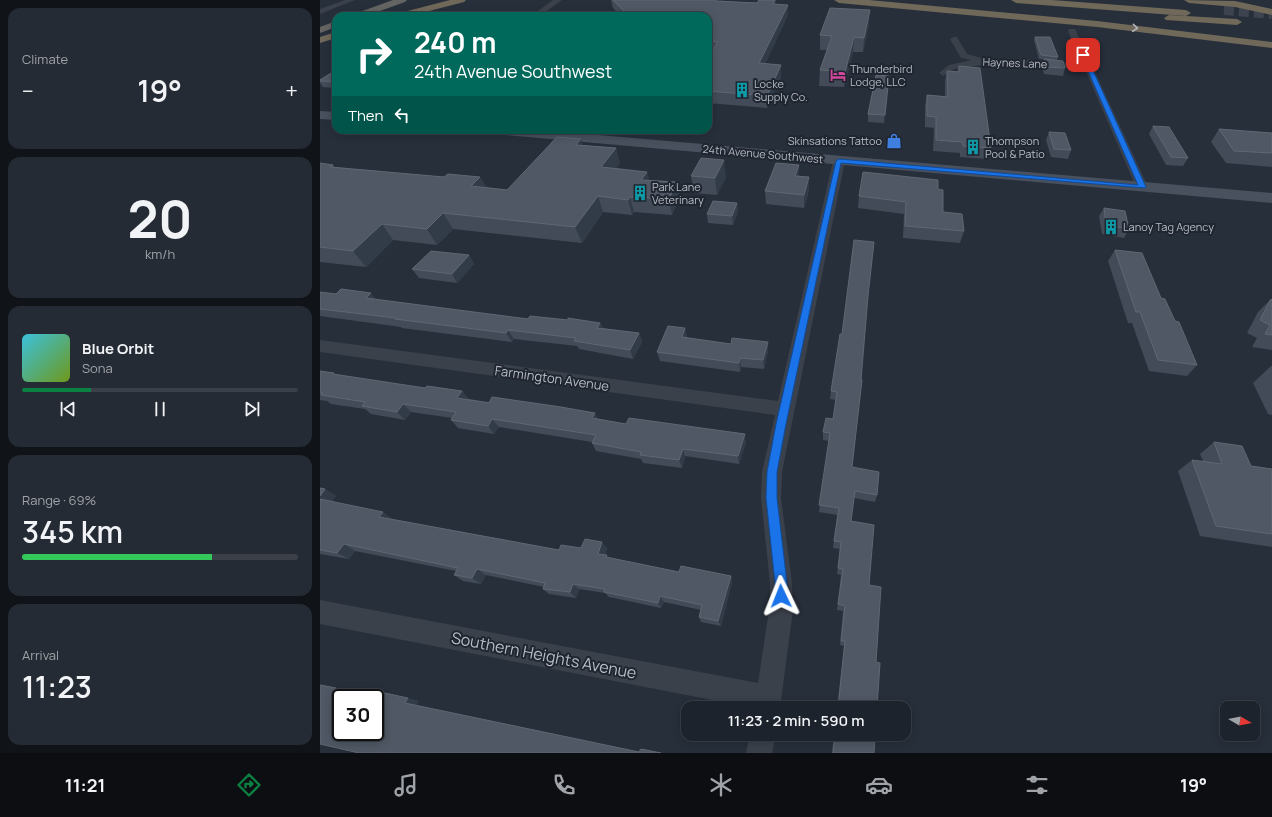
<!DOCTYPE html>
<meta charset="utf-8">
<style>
body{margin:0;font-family:Manrope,sans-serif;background:#252b34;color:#f1f3f6;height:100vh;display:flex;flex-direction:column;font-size:15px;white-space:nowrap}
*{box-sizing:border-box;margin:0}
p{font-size:13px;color:#a0a4a9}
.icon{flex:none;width:22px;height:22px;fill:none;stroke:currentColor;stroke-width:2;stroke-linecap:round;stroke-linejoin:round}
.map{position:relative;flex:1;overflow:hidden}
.drawer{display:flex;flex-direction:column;gap:8px;padding:8px;background:#101318;width:320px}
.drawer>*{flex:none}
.top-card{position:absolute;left:12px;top:12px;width:380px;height:122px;border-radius:12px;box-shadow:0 2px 10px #0003,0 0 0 1px #3b4048;background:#00695c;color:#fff;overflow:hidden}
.needle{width:26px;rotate:99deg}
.tools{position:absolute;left:900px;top:701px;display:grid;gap:8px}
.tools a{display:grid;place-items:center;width:40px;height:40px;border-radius:8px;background:#1d232c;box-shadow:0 2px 10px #0003,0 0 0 1px #3b4048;font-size:20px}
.speed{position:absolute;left:12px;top:689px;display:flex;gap:8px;font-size:20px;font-weight:700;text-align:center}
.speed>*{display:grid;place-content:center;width:52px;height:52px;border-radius:50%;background:#1d232c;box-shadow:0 2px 10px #0003,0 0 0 1px #3b4048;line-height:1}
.speed .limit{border:2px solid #111;border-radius:6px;background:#fff;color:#111}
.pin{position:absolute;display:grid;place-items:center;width:34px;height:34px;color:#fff;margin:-17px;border-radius:8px;box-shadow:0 2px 6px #0006}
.me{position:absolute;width:44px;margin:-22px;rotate:358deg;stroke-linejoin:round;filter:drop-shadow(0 0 3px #0008)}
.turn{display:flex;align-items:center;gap:14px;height:84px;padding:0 16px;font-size:18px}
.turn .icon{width:52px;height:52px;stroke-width:2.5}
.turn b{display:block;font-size:28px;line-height:34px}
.then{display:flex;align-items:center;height:38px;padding:0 16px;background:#0003;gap:8px;font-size:15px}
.big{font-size:30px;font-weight:600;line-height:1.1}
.drawer .widget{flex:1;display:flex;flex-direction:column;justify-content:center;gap:6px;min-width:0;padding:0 14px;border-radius:12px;background:#252b34}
.drawer .dial{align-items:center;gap:0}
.dial b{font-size:52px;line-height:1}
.song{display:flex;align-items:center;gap:12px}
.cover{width:48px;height:48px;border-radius:6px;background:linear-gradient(135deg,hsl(190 70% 55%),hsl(80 70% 35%))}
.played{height:4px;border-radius:2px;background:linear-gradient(90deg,#0b8043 25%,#3b4048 25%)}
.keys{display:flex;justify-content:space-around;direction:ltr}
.heat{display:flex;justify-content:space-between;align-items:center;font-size:22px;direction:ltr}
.charge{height:6px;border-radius:3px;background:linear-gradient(90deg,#34c759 69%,#3b4048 0)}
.trip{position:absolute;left:361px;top:701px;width:230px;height:40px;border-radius:12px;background:#1d232c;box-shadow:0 2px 10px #0003,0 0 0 1px #3b4048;font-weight:600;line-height:40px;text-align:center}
.tabs{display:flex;height:64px;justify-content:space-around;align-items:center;background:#0c0e12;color:#a0a4a9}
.tabs .icon{width:28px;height:28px}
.tabs .on{color:#0b8043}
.tabs b{font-size:18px;color:#f1f3f6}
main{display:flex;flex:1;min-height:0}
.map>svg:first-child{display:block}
</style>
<main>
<section class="drawer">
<div class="widget"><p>Climate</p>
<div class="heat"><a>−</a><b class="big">19°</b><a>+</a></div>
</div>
<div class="widget dial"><b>20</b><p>km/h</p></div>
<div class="widget">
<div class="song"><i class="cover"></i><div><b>Blue Orbit</b><p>Sona</p></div></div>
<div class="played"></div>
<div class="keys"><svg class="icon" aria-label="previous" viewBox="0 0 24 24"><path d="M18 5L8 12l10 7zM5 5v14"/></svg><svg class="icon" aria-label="pause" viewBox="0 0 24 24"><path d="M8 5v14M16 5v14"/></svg><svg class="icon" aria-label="next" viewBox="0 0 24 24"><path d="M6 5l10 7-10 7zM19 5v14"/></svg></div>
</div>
<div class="widget"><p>Range · 69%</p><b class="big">345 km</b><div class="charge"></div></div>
<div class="widget"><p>Arrival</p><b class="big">11:23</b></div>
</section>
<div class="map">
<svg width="952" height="753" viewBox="0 0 952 753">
<rect width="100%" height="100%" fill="#272f3b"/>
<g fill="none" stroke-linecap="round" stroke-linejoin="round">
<!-- motorway-tunnel -->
<polyline stroke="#3d4450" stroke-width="10" stroke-dasharray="10 5" stroke-linecap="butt" points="904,10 952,14"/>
<!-- minor -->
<g fill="#3b414b" fill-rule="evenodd">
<polygon points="25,0 35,0 0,14 0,9"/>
<polygon points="233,0 242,0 220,16 211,16"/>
<polygon points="749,29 755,29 756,31 828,187 826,190 818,190 816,187 765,69 715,65 668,64 635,69 623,76 619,73 629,65 652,60 641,58 630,39 634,37 637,37 647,54 665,59 715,60 762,64 748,31"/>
<polygon points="519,158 523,159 525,161 462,472 461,498 472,583 473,610 460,708 434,708 0,624 0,600 438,683 449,610 450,583 441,498 442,472 455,415 0,352 0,340 458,401 513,161 515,159"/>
<polygon points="430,734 456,734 452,753 426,753"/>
</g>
<!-- secondary -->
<g fill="#49505e" fill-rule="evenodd">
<polygon points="0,111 16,112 16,120 0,119"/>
<polygon points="166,130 220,130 952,193 952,203 173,134 168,133"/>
</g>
<!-- trunk -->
<g fill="#646462" fill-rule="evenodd">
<polygon points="73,0 87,0 85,2 46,16 32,16 34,14"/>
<polygon points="16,21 16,27 0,33 0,27"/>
</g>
<!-- motorway -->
<g fill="#706859" fill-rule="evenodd">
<polygon points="130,0 146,0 144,2 90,16 74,16 76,14"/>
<polygon points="514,0 549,0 777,21 952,42 952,48 777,27 519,3"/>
<polygon points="691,0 732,0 866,10 871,13 866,16 696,3"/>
<polygon points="864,0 915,1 952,9 952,15 915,7 869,3"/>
<polygon points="849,15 917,19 922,22 917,25 846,20 844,18"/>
<polygon points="16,32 16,38 0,43 0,37"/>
</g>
</g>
<!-- wall -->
<g fill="#434b58">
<polygon points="291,0 403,0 403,1 437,3 439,0 456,0 456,4 468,5 468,15 445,64 461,65 461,77 447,108 388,103 388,56 391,53 388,52 388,16 300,15 293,8"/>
<polygon points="549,24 543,52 533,52 524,87 499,86 500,70 507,50 500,50 500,35"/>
<polygon points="715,37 738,57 737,60 719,59 714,40"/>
<polygon points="724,59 745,68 743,76 724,74 722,67"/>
<polygon points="639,66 671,148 668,159 640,157 640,153 613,151 614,128 605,127 605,106 607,95 625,96 625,81 627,71 637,72"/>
<polygon points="16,70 16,88 3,87 0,83 0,80"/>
<polygon points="569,76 564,123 548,122 548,114"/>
<polygon points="833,126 868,158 863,166 846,165 829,134"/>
<polygon points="899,129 952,133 952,167 906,163 891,142"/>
<polygon points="729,132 751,150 748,159 731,157 726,140"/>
<polygon points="263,145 296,148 300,163 296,168 327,172 329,180 357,182 360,198 352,215 314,212 312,215 283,212 262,243 133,229 117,245 73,240 46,267 0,262 0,163 13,165 15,167 124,177 160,177 166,187 187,190"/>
<polygon points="371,176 406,177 397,195 374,193"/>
<polygon points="479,176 489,190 484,208 446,204 445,191"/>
<polygon points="618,189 623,212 644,231 640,243 583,238 584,214 538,208 539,196"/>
<polygon points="417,203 418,212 413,225 388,223 387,214"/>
<polygon points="784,208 809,229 804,238 782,234 779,216"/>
<polygon points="795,250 841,298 855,321 877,365 867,376 829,371 812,323 808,323 788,261"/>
<polygon points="149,255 154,264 137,283 99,278 92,269"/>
<polygon points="0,292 57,300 208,319 248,320 280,323 283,328 319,333 322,342 313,359 259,349 257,346 194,339 192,342 82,328 81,327 0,316"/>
<polygon points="548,296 532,467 557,495 555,502 534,498 531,521 549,585 556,662 557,708 517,708 524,646 520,645 523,611 517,610 521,575 517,574 520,549 513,548 517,515 499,512 509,441 503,440 503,432 513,419 516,400 510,399 511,391 522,334"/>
<polygon points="951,299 952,300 952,350 932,347 937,338 927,333 938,312"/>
<polygon points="365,328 367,338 448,351 444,369 421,367 420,372 340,361 337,352"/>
<polygon points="951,366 952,366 952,415 948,414 933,383"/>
<polygon points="0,371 14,373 16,375 105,388 142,391 149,399 279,420 306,424 426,442 419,464 365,456 362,468 323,463 321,459 276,451 272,443 272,442 179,427 174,434 138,428 131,420 132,418 91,412 85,420 51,414 45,409 11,404 7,401 0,400"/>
<polygon points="894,442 931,466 952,469 952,547 880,536 858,471 872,460 883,461 880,454"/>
<polygon points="0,488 5,489 16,496 12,501 73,519 239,550 261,548 287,548 285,555 289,558 359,572 411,576 412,582 401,626 381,622 379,617 381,610 344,602 341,608 289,597 285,593 259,589 256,598 229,594 223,589 224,587 166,575 161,584 143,581 134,575 136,571 35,551 29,559 0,554"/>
<polygon points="514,734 555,734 554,753 512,753"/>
</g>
<!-- shaded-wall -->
<g fill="#323b48">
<polygon points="396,0 403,0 403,2 395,1"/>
<polygon points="455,0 456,0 456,9 453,4"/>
<polygon points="468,5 468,15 440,75 439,63"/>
<polygon points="550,10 549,24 543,52 544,38"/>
<polygon points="534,37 533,52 524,87 525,72"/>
<polygon points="461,65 461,77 447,108 447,96"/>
<polygon points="261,139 266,154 256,145"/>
<polygon points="296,148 300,163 286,182 281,167"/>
<polygon points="404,160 406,177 397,195 395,178"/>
<polygon points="479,165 479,177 475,176"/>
<polygon points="327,172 331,187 321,180"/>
<polygon points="160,177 168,192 151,186"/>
<polygon points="489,177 489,190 484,208 484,195"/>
<polygon points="357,182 360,198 352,215 349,199"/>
<polygon points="278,196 283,212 262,243 255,227"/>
<polygon points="310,197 314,212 312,215 308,200"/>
<polygon points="417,203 418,212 413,225 412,216"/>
<polygon points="123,213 133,229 117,245 107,229"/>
<polygon points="62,224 73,240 46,267 33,251"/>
<polygon points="149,255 154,264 137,283 132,274"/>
<polygon points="51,293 58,302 46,298"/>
<polygon points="280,323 284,331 277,328"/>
<polygon points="365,328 367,337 364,346 362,337"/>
<polygon points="188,330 194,339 192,342 186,333"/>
<polygon points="319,333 322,342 313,359 310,350"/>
<polygon points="448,342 448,351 444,369 443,360"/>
<polygon points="420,358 421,367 420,372 419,363"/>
<polygon points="142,391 149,399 144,406 137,398"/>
<polygon points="83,404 91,412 85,420 77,412"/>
<polygon points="275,413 279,421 272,418"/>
<polygon points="172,419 179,427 174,434 168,426"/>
<polygon points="425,434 426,442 419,464 418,456"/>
<polygon points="363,449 365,456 362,468 359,460"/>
<polygon points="5,489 16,496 9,505 0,500 0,496"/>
<polygon points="63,512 73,519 70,524 59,517"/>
<polygon points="282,542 287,548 283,560 278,554"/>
<polygon points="24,544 35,551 29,559 17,553"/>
<polygon points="157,569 166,575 161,584 152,578"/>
<polygon points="411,576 412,582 401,626 398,621"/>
<polygon points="253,584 259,589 256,598 250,592"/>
<polygon points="340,596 344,602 341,608 338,603"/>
<polygon points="16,688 30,691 25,698 21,698 21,699 11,696"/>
<polygon points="88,698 99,701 96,706 85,703"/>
</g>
<!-- building -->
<g fill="#4f5864" stroke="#606773">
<polygon points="293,0 396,0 395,1 437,3 439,0 455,0 453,4 468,5 439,63 461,65 447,96 388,91 388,56 398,42 388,41 388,16 299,16 304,11"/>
<polygon points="510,8 550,10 544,38 534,37 525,72 500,70 512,36 500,35"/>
<polygon points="715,37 730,37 738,57 721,55"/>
<polygon points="724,59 743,61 745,68 726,67"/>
<polygon points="639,66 660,68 671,148 643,146 642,142 616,140 616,117 607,116 607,95 628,97 627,71 639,72"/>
<polygon points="16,70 16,82 0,81 0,80"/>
<polygon points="556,75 569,76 565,115 548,114"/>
<polygon points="833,126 849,127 868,158 851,157"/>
<polygon points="899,129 952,133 952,153 914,151"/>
<polygon points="729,132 745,133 751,150 734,149"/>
<polygon points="237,137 261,139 256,145 296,148 281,167 327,172 321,180 357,182 349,199 310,197 308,200 278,196 255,227 123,213 107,229 62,224 33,251 0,247 0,163 13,165 10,167 124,177 128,174 160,177 151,186 187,190"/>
<polygon points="381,158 404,160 395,178 371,176"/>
<polygon points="456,163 479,165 475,176 489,177 484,195 445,191"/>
<polygon points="543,172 618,180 618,189 623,190 623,212 642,214 644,231 585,226 586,202 539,196"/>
<polygon points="393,201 417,203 412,216 387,214"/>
<polygon points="784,208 805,211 809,229 786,225"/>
<polygon points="534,240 554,242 548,296 541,380 542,380 532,467 559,472 557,495 535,491 531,521 554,525 549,585 561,587 556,662 560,663 557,708 518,708 525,641 521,641 525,606 518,604 523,569 518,568 521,542 514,541 519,508 499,505 510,433 503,432 506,418 513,419 517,392 511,391 520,334 522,334"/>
<polygon points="795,250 822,253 841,298 845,299 855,321 859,322 877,365 838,360 820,312 816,312"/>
<polygon points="111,251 149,255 132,274 92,269"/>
<polygon points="21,289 51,293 46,298 208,319 210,316 248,320 248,318 280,323 277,328 319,333 310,350 254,341 256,338 188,330 186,333 75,319 76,318 0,309 0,292 16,294"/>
<polygon points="951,299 952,300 952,335 945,334 950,325 940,320"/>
<polygon points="348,326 365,328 362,337 411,344 412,338 448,342 443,360 420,358 419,363 337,352"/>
<polygon points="0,371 14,373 13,374 105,388 107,386 142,391 137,398 169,403 172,397 241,407 275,413 272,418 306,424 309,418 425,434 418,456 363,449 359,460 320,455 321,452 272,443 276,435 172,419 168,426 131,420 136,412 83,404 77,412 42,406 45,402 1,395 3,393 0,393"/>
<polygon points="894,442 922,446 931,466 952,469 952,534 896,526 872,460 902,464"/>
<polygon points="0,488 5,489 0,496"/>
<polygon points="0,499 63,512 59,517 239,550 241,545 261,548 265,539 282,542 278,554 287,555 286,557 359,572 361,566 411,576 398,621 379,617 382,605 340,596 338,603 284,592 285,589 253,584 250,592 223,589 225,583 157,569 152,578 134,575 138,568 24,544 17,553 0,550"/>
<polygon points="0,685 16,688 11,696 21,699 21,732 55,732 55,700 60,692 88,698 85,703 319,752 321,749 341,753 61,753 57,752 57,753 39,753 0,744 0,739 1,737 0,737"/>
<polygon points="515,734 555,734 554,753 513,753"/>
</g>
<!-- one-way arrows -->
<defs><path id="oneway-chevron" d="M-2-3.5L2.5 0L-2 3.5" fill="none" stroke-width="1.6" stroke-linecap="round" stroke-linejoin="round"/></defs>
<use stroke="#b0b4bb" href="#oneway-chevron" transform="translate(815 28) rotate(6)"/>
<!-- route -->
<polygon fill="#1a73e8" stroke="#114b97" points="763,54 766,55 826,187 825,188 521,163 466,424 457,472 457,498 467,583 467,596 465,601 461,603 456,601 455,596 455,583 446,498 447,472 456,424 516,161 519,159 818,185 761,55"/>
<!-- icons -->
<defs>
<symbol id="hotel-bare" viewBox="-9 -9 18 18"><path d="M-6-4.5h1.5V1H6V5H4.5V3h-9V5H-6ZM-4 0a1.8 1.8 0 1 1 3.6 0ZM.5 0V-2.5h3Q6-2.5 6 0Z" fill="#d1479c" stroke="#202630" stroke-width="2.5" paint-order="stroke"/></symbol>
<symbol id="building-bare" viewBox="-9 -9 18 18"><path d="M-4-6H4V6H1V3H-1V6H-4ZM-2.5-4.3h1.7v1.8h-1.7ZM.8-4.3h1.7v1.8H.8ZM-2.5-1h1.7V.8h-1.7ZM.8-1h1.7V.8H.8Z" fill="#0f9aa8" stroke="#202630" stroke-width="2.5" paint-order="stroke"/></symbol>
<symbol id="shop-bare" viewBox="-9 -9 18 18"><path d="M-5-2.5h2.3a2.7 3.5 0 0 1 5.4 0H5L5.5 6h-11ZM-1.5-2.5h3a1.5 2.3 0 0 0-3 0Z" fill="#3f7fe0" stroke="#202630" stroke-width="2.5" paint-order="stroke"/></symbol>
</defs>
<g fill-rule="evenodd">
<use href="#hotel-bare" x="507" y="64" width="22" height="22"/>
<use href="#building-bare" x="411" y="79" width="22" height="22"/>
<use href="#shop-bare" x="563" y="130" width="22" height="22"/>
<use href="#building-bare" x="642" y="136" width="22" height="22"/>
<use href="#building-bare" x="309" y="182" width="22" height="22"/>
<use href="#building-bare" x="780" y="216" width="22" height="22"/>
</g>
<g text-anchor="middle" stroke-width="4" stroke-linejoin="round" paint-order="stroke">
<!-- far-street labels -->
<g font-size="11" fill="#b7bcc6" stroke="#202630">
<text transform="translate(695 63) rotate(2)" y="4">Haynes Lane</text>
<text transform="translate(443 154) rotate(5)" y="4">24th Avenue Southwest</text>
</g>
<!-- far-poi labels -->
<g font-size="11" fill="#b7bcc6" stroke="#202630" text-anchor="start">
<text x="530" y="73">Thunderbird<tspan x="530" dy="13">Lodge, LLC</tspan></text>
<text x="434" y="88">Locke<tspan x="434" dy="13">Supply Co.</tspan></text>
<text x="562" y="145" text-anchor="end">Skinsations Tattoo</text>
<text x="665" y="145">Thompson<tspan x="665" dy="13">Pool &amp; Patio</tspan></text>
<text x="332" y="191">Park Lane<tspan x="332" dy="13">Veterinary</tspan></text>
<text x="803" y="231">Lanoy Tag Agency</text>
</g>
<!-- street labels -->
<g font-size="13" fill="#b7bcc6" stroke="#202630">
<text transform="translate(232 378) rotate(8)" y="5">Farmington Avenue</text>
</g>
<!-- near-street labels -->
<g font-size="16" fill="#b7bcc6" stroke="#202630">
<text transform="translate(224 655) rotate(11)" y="6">Southern Heights Avenue</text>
</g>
</g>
</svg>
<div class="tools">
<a><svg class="needle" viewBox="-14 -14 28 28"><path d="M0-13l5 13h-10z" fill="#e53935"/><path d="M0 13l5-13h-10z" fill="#a0a4a9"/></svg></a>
</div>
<div class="speed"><div class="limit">30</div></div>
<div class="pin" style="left:763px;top:55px;background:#d93025"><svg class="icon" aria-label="arrive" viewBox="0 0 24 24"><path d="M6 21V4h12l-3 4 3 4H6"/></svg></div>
<svg class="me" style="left:461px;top:596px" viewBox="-20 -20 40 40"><path d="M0-17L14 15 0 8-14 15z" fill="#1a73e8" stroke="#fff" stroke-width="4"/></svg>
<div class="trip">11:23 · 2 min · 590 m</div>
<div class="top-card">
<div class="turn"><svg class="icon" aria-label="right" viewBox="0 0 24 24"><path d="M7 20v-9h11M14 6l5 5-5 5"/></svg><div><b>240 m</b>24th Avenue Southwest</div></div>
<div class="then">Then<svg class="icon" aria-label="left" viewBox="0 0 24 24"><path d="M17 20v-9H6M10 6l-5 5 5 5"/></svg></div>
</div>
</div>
</main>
<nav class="tabs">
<b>11:21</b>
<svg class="icon on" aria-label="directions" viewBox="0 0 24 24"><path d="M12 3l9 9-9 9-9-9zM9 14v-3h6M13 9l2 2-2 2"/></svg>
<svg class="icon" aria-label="music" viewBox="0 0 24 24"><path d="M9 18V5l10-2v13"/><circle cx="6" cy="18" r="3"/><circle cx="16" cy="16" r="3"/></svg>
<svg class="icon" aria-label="phone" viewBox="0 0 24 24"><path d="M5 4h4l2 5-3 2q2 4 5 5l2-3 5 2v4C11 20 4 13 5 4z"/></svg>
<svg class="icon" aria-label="climate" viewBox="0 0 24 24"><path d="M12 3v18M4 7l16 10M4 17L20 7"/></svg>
<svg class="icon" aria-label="car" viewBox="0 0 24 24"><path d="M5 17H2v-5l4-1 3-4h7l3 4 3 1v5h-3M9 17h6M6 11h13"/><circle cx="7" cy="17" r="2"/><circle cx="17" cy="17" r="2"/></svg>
<svg class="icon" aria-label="filters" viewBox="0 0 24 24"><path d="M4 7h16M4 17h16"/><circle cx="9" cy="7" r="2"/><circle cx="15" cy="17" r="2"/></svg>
<b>19°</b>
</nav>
